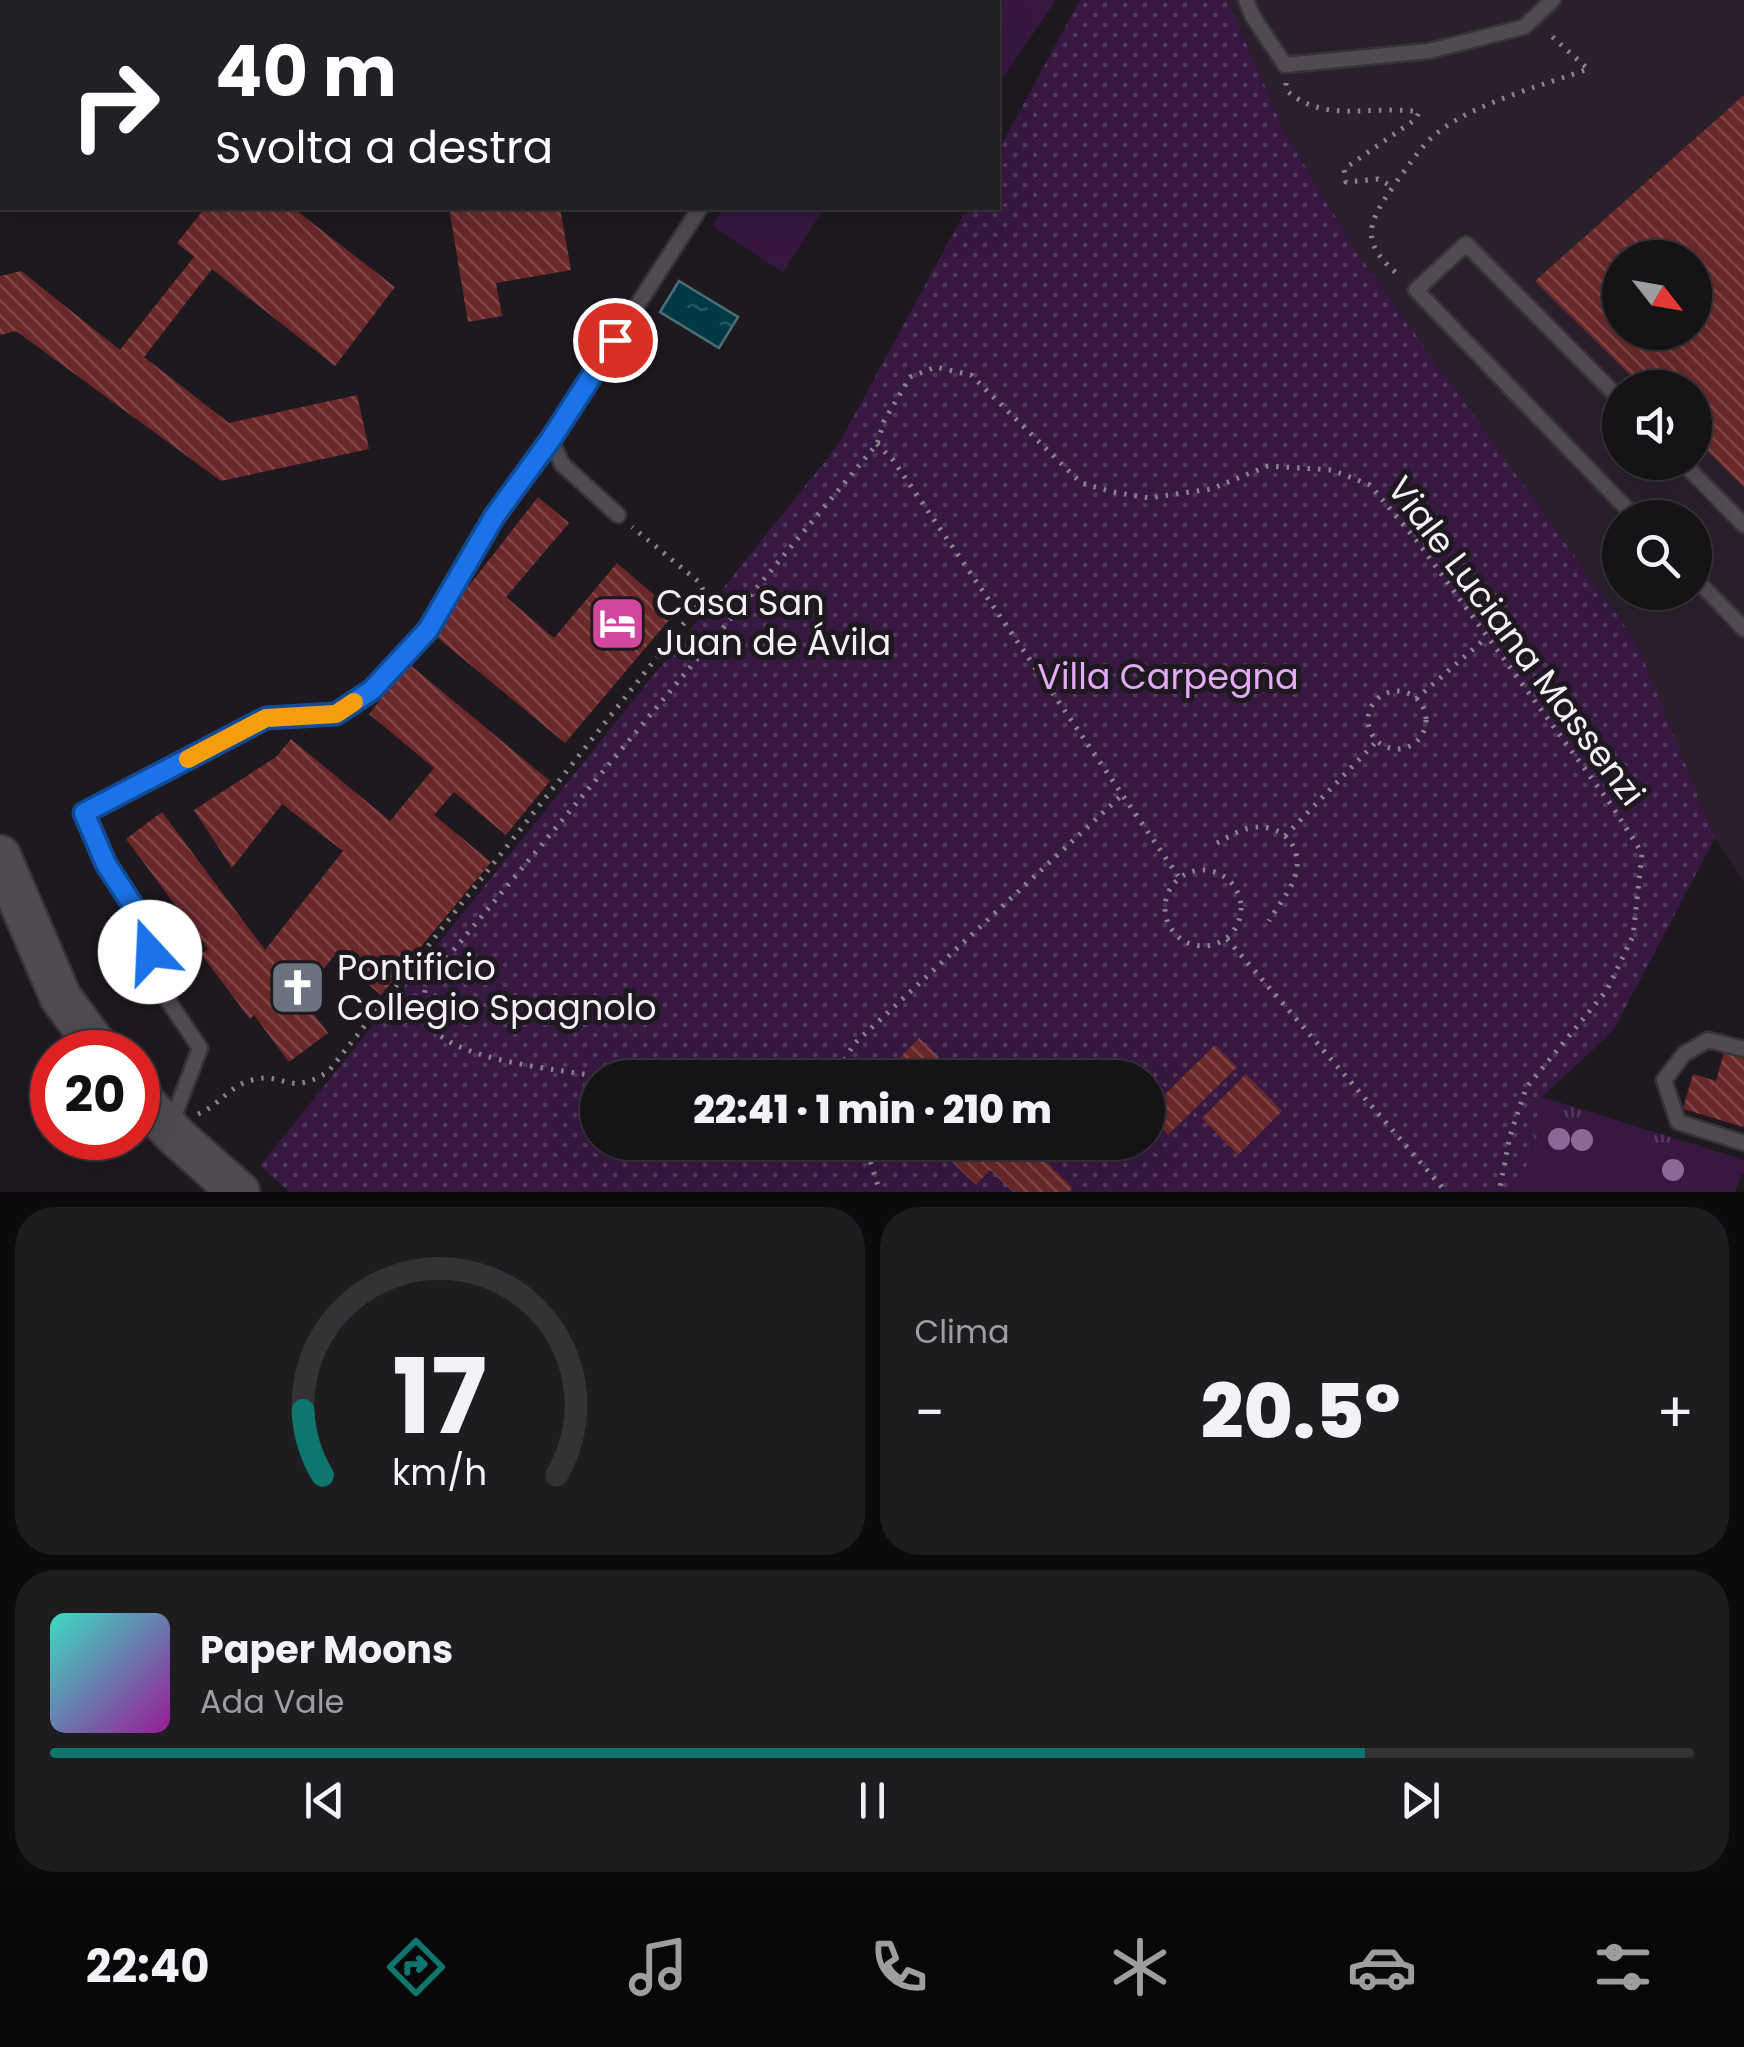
<!DOCTYPE html>
<html lang="it">
<meta charset="utf-8">
<style>
body{margin:0;font-family:Poppins,sans-serif;background:#1f1c20;color:#f1f3f6;height:100vh;display:flex;flex-direction:column;font-size:38px;white-space:nowrap}
*{box-sizing:border-box;margin:0}
p{font-size:32px;color:#9e9ea1}
.icon{flex:none;width:55px;height:55px;fill:none;stroke:currentColor;stroke-width:2;stroke-linecap:round;stroke-linejoin:round}
.map{position:relative;height:1192px;overflow:hidden}
.side{display:flex;flex-direction:column;gap:15px;padding:15px;background:#0c0a0d;flex:1}
.side>*{flex:none}
.top-card{position:absolute;left:0px;top:0px;width:1000px;height:210px;box-shadow:0 10px 40px #0002,0 0 0 2px #353236;background:#202124;color:#fff;overflow:hidden}
.needle{width:65px;rotate:121deg}
.tools{position:absolute;left:1602px;top:240px;display:grid;gap:20px}
.tools a{display:grid;place-items:center;width:110px;height:110px;border-radius:50%;background:#161317;box-shadow:0 10px 40px #0002,0 0 0 2px #353236;font-size:50px}
.speed{position:absolute;left:30px;top:1030px;display:flex;gap:20px;font-size:50px;font-weight:700;text-align:center}
.speed>*{display:grid;place-content:center;width:130px;height:130px;border-radius:50%;background:#161317;box-shadow:0 10px 40px #0002,0 0 0 2px #353236;line-height:1}
.speed .limit{border:15px solid #d22;background:#fff;color:#111}
.pin{position:absolute;display:grid;place-items:center;width:85px;height:85px;color:#fff;margin:-42px;border:5px solid #fff;border-radius:50%;box-shadow:0 2px 10px #0007}
.me{position:absolute;width:110px;margin:-55px;rotate:340deg;stroke-linejoin:round;filter:drop-shadow(0 0 8px #0008)}
.turn{display:flex;align-items:center;gap:35px;height:210px;padding:0 50px;font-size:45px}
.turn .icon{width:130px;height:130px;stroke-width:2.5}
.turn b{display:block;font-size:70px;line-height:85px}
.big{font-size:75px;font-weight:800;line-height:1.1}
.side .tile{flex:1;display:flex;flex-direction:column;justify-content:center;gap:15px;min-width:0;padding:0 35px;border-radius:40px;background:#1f1c20}
.side .dial{align-items:center;gap:0}
.dial svg{height:260px;overflow:visible;fill:none;stroke:#353236;stroke-width:7;stroke-linecap:round;text-anchor:middle}
.dial text{fill:#f1f3f6;stroke:none}
.song{display:flex;align-items:center;gap:30px}
.cover{width:120px;height:120px;border-radius:15px;background:linear-gradient(135deg,hsl(170 70% 55%),hsl(300 70% 35%))}
.played{height:10px;border-radius:5px;background:linear-gradient(90deg,#0f766e 80%,#353236 80%)}
.keys{display:flex;justify-content:space-around;direction:ltr}
.heat{display:flex;justify-content:space-between;align-items:center;font-size:55px;direction:ltr}
.side .tiles{flex:1;display:grid;gap:15px;grid-template-columns:1fr 1fr}
.tile:last-child{grid-column:span 2}
.trip{position:absolute;left:580px;top:1060px;width:585px;height:100px;border-radius:50px;background:#161317;box-shadow:0 10px 40px #0002,0 0 0 2px #353236;font-weight:800;line-height:100px;text-align:center}
.menu{display:flex;height:160px;justify-content:space-around;align-items:center;background:#090809;color:#9e9ea1}
.menu .icon{width:70px;height:70px}
.menu .active{color:#0f766e}
.menu b{font-size:45px;color:#f1f3f6}
.map>svg:first-child{display:block}
</style>
<div class="map">
<svg width="1744" height="1192" viewBox="0 0 1744 1192">
<defs>
<pattern id="grass-tufts" width="24" height="20" patternUnits="userSpaceOnUse" patternTransform="scale(2.5)"><rect width="24" height="20" fill="#361840"/><path d="M3 7l-1-3M5 7V3M7 7l1-3M15 17l-1-3M17 17v-4M19 17l1-3" fill="none" stroke="#543a5c"/></pattern>
<pattern id="park-dots" width="8" height="8" patternUnits="userSpaceOnUse" patternTransform="scale(2.5)"><rect width="8" height="8" fill="#361840"/><path d="M2 2h.1M6 6h.1" fill="none" stroke="#543a5c" stroke-width="1.8" stroke-linecap="round"/></pattern>
<pattern id="water-ripples" width="26" height="14" patternUnits="userSpaceOnUse" patternTransform="scale(2.5)"><rect width="26" height="14" fill="#003944"/><path d="M2 4q2-2 4 0t4 0M15 11q2-2 4 0t4 0" fill="none" stroke="#265660"/></pattern>
<pattern id="building-back-hatch" width="6" height="6" patternUnits="userSpaceOnUse" patternTransform="scale(2.5)"><rect width="6" height="6" fill="#6b2829"/><path d="M-1 5l2 2M0 0l6 6M5-1l2 2" fill="none" stroke="#814849"/></pattern>
</defs>
<rect width="100%" height="100%" fill="#1e191f"/>
<!-- built -->
<path fill="#29202c" fill-rule="evenodd" d="M1227 0H1744V881L1715 838 1637 643 1356 251 1287 136ZM1620 258H1695V332H1620ZM1620 388H1695V462H1620ZM1620 518H1695V592H1620Z"/>
<!-- grass -->
<polygon fill="url(#grass-tufts)" points="1542,1097 1744,1160 1744,1174 1574,1120 1540,1132 1532,1145"/>
<!-- park -->
<path fill="url(#park-dots)" fill-rule="evenodd" d="M1080 0H1227L1287 136 1356 251 1637 643 1715 838 1613 1031 1542 1097 1522 1192H290L260 1166 838 445 967 208H998V151ZM598 1078H1148V1142H598Z"/>
<!-- garden -->
<g fill="#361840">
<polygon points="854,0 1056,0 998,85 998,2 852,2"/>
<polygon points="724,208 824,208 783,272 712,226"/>
<path d="M1564 1119 1574 1120 1742 1173 1735 1192H1522C1529 1158 1527 1132 1564 1119Z"/>
</g>
<!-- water -->
<polygon fill="url(#water-ripples)" stroke="#497079" stroke-width="2.5" points="679,281 738,317 719,348 660,312"/>
<!-- building -->
<g fill="url(#building-back-hatch)" fill-rule="evenodd">
<path d="M1744 95V487L1695 439V388H1643L1535 281ZM1620 258H1695V332H1620Z"/>
<polygon points="205,208 293,208 395,287 335,366 212,269 144,357 229,423 357,395 369,449 221,481 16,331 0,335 0,276 21,271 120,350 194,257 177,243"/>
<polygon points="449,208 560,208 571,270 496,283 502,316 468,322"/>
<polygon points="538,497 569,523 506,597 554,638 617,563 675,613 565,743 432,633"/>
<polygon points="409,664 550,781 506,835 454,792 434,815 491,862 381,995 334,956 301,997 328,1033 289,1062 254,1015 250,1019 201,954 208,949 126,839 162,812 265,950 343,851 282,804 232,868 194,810 276,757 291,739 390,821 434,768 369,714"/>
<polygon points="919,1038 960,1078 894,1078 887,1071"/>
<polygon points="1215,1045 1237,1067 1168,1135 1148,1111"/>
<polygon points="1725,1049 1744,1054 1744,1127 1683,1109 1693,1074 1716,1081"/>
<polygon points="1246,1074 1282,1111 1238,1155 1202,1118"/>
<polygon points="931,1142 1026,1142 1073,1188 1069,1192 1013,1192 990,1170 976,1185"/>
</g>
<g fill="none" stroke-linecap="round" stroke-linejoin="round">
<defs>
<g id="lane">
<polyline points="1246,0 1253,17 1285,65 1429,51 1524,27 1553,0"/>
<polyline points="833,2 834,0"/>
<polyline points="1620,399 1466,244 1416,290 1636,518"/>
<polyline points="1682,462 1744,525"/>
<polyline points="618,515 562,464 551,439 700,208"/>
<polyline points="1695,578 1744,629"/>
<polyline points="1744,1049 1708,1040 1684,1054 1664,1080 1678,1122 1744,1143"/>
<polyline points="171,1124 200,1048 152,977 147,927 106,864 84,813 266,718 336,714 373,690 428,629 493,517 551,439"/>
</g>
<g id="secondary">
<polyline points="0,856 61,998 101,1052"/>
<polyline points="138,1096 178,1138 239,1192"/>
</g>
</defs>
<!-- lane casing -->
<use href="#lane" stroke="#373438" stroke-width="19"/>
<!-- secondary casing -->
<use href="#secondary" stroke="#373438" stroke-width="45"/>
<!-- path -->
<g stroke="#8a858b" stroke-width="5" stroke-dasharray="2.5 8" stroke-linecap="butt">
<path d="M1286 83V90C1325 125 1371 104 1419 112L1416 119 1344 169 1346 182 1378 179 1393 187C1364 227 1362 245 1401 277"/>
<path d="M1397 181C1410 164 1421 146 1437 133 1472 104 1544 85 1588 69L1547 32"/>
<polyline points="877,444 893,460 1178,876"/>
<circle cx="1397" cy="720" r="29"/>
<polyline points="1416,699 1487,637"/>
<polyline points="1285,836 1377,741"/>
<path d="M1217 843C1226 838 1236 832 1246 829 1279 819 1307 847 1294 879 1289 893 1277 907 1269 921"/>
<circle cx="1203" cy="908" r="38"/>
<polyline points="1227,939 1446,1192"/>
<path d="M605 1078C563 1068 438 1063 424 1014 422 1006 425 992 426 983L877 444 884 421 910 377 936 367 971 375 1081 483 1113 492 1149 498 1211 489 1268 466 1332 470 1370 485 1417 541 1612 806 1642 853 1633 936 1607 990 1526 1088 1510 1136 1499 1192"/>
<polyline points="834,1078 854,1044 1121,796"/>
<path d="M198 1114C220 1105 229 1086 252 1080 284 1071 288 1097 328 1072L700 603 704 592 699 582 632 527"/>
<polyline points="864,1142 880,1192"/>
</g>
<!-- lane -->
<use href="#lane" stroke="#504b52" stroke-width="14"/>
<!-- secondary -->
<use href="#secondary" stroke="#504b52" stroke-width="40"/>
</g>
<!-- trees -->
<g fill="#8b6897">
<circle cx="1559" cy="1139" r="11"/>
<circle cx="1582" cy="1140" r="11"/>
<circle cx="1673" cy="1170" r="11"/>
</g>
<g fill="none" stroke-linecap="round" stroke-linejoin="round">
<defs>
<polyline id="route" points="150,952 147,927 106,864 84,813 266,718 336,714 372,690 428,630 494,517 551,439 615,340"/>
</defs>
<!-- route casing -->
<use href="#route" stroke="#114b97" stroke-width="25"/>
<!-- route -->
<use href="#route" stroke="#1a73e8" stroke-width="18"/>
<!-- slow -->
<polyline stroke="#f59e0b" stroke-width="18" points="188,759 266,718 336,714 354,702"/>
</g>
<!-- icons -->
<defs>
<symbol id="hotel-square" viewBox="-11 -11 22 22"><rect x="-9" y="-9" width="18" height="18" rx="4" fill="#d1479c" stroke="#1e191f"/><path d="M-6-4.5h1.5V1H6V5H4.5V3h-9V5H-6ZM-4 0a1.8 1.8 0 1 1 3.6 0ZM.5 0V-2.5h3Q6-2.5 6 0Z" fill="#fff"/></symbol>
<symbol id="church-square" viewBox="-11 -11 22 22"><rect x="-9" y="-9" width="18" height="18" rx="4" fill="#6b7280" stroke="#1e191f"/><path d="M-1.2-6h2.4v3.5h3.3v2.4h-3.3V6h-2.4V-.1h-3.3v-2.4h3.3Z" fill="#fff"/></symbol>
</defs>
<g fill-rule="evenodd">
<use href="#hotel-square" x="586" y="592" width="63" height="63"/>
<use href="#church-square" x="266" y="956" width="63" height="63"/>
</g>
<g text-anchor="middle" stroke-width="10" stroke-linejoin="round" paint-order="stroke">
<!-- poi labels -->
<g font-size="35" fill="#f4f0f5" stroke="#1e191f" text-anchor="start">
<text x="656" y="615">Casa San<tspan x="656" dy="40">Juan de Ávila</tspan></text>
<text x="337" y="980">Pontificio<tspan x="337" dy="40">Collegio Spagnolo</tspan></text>
</g>
<!-- street labels -->
<g font-size="35" fill="#f4f0f5" stroke="#1e191f">
<text transform="translate(1516 641) rotate(53)" y="12">Viale Luciana Massenzi</text>
</g>
<!-- park labels -->
<g font-size="35" fill="#e4a9f9" stroke="#1e191f">
<text x="1168" y="689">Villa Carpegna</text>
</g>
</g>
</svg>
<div class="tools">
<a><svg class="needle" viewBox="-14 -14 28 28"><path d="M0-13l5 13h-10z" fill="#e53935"/><path d="M0 13l5-13h-10z" fill="#9e9ea1"/></svg></a>
<a><svg class="icon" aria-label="sound" viewBox="0 0 24 24"><path d="M4 9h4l5-4v14l-5-4H4zM17 9q2 3 0 6"/></svg></a>
<a><svg class="icon" aria-label="search" viewBox="0 0 24 24"><circle cx="10" cy="10" r="6"/><path d="M15 15l6 6"/></svg></a>
</div>
<div class="speed"><div class="limit">20</div></div>
<div class="pin" style="left:615px;top:340px;background:#d93025"><svg class="icon" aria-label="arrive" viewBox="0 0 24 24"><path d="M6 21V4h12l-3 4 3 4H6"/></svg></div>
<svg class="me" style="left:150px;top:952px" viewBox="-20 -20 40 40"><circle r="19" fill="#fff"/><path d="M0-13L10 11 0 6-10 11z" fill="#1a73e8"/></svg>
<div class="trip">22:41 · 1 min · 210 m</div>
<div class="top-card">
<div class="turn"><svg class="icon" aria-label="right" viewBox="0 0 24 24"><path d="M7 20v-9h11M14 6l5 5-5 5"/></svg><div><b>40 m</b>Svolta a destra</div></div>
</div>
</div>
<section class="side">
<div class="tiles">
<div class="tile dial"><svg viewBox="0 0 100 80">
<path d="M14 69A42 42 0 1 1 86 69"/>
<path d="M14 69A42 42 0 0 1 8 49" stroke="#0f766e"/>
<text x="50" y="56" font-size="32" font-weight="700">17</text>
<text x="50" y="72" font-size="11">km/h</text>
</svg></div>
<div class="tile"><p>Clima</p>
<div class="heat"><a>−</a><b class="big">20.5°</b><a>+</a></div>
</div>
<div class="tile">
<div class="song"><i class="cover"></i><div><b>Paper Moons</b><p>Ada Vale</p></div></div>
<div class="played"></div>
<div class="keys"><svg class="icon" aria-label="previous" viewBox="0 0 24 24"><path d="M18 5L8 12l10 7zM5 5v14"/></svg><svg class="icon" aria-label="pause" viewBox="0 0 24 24"><path d="M8 5v14M16 5v14"/></svg><svg class="icon" aria-label="next" viewBox="0 0 24 24"><path d="M6 5l10 7-10 7zM19 5v14"/></svg></div>
</div>
</div>
</section>
<nav class="menu">
<b>22:40</b>
<svg class="icon active" aria-label="directions" viewBox="0 0 24 24"><path d="M12 3l9 9-9 9-9-9zM9 14v-3h6M13 9l2 2-2 2"/></svg>
<svg class="icon" aria-label="music" viewBox="0 0 24 24"><path d="M9 18V5l10-2v13"/><circle cx="6" cy="18" r="3"/><circle cx="16" cy="16" r="3"/></svg>
<svg class="icon" aria-label="phone" viewBox="0 0 24 24"><path d="M5 4h4l2 5-3 2q2 4 5 5l2-3 5 2v4C11 20 4 13 5 4z"/></svg>
<svg class="icon" aria-label="climate" viewBox="0 0 24 24"><path d="M12 3v18M4 7l16 10M4 17L20 7"/></svg>
<svg class="icon" aria-label="car" viewBox="0 0 24 24"><path d="M5 17H2v-5l4-1 3-4h7l3 4 3 1v5h-3M9 17h6M6 11h13"/><circle cx="7" cy="17" r="2"/><circle cx="17" cy="17" r="2"/></svg>
<svg class="icon" aria-label="filters" viewBox="0 0 24 24"><path d="M4 7h16M4 17h16"/><circle cx="9" cy="7" r="2"/><circle cx="15" cy="17" r="2"/></svg>
</nav>
